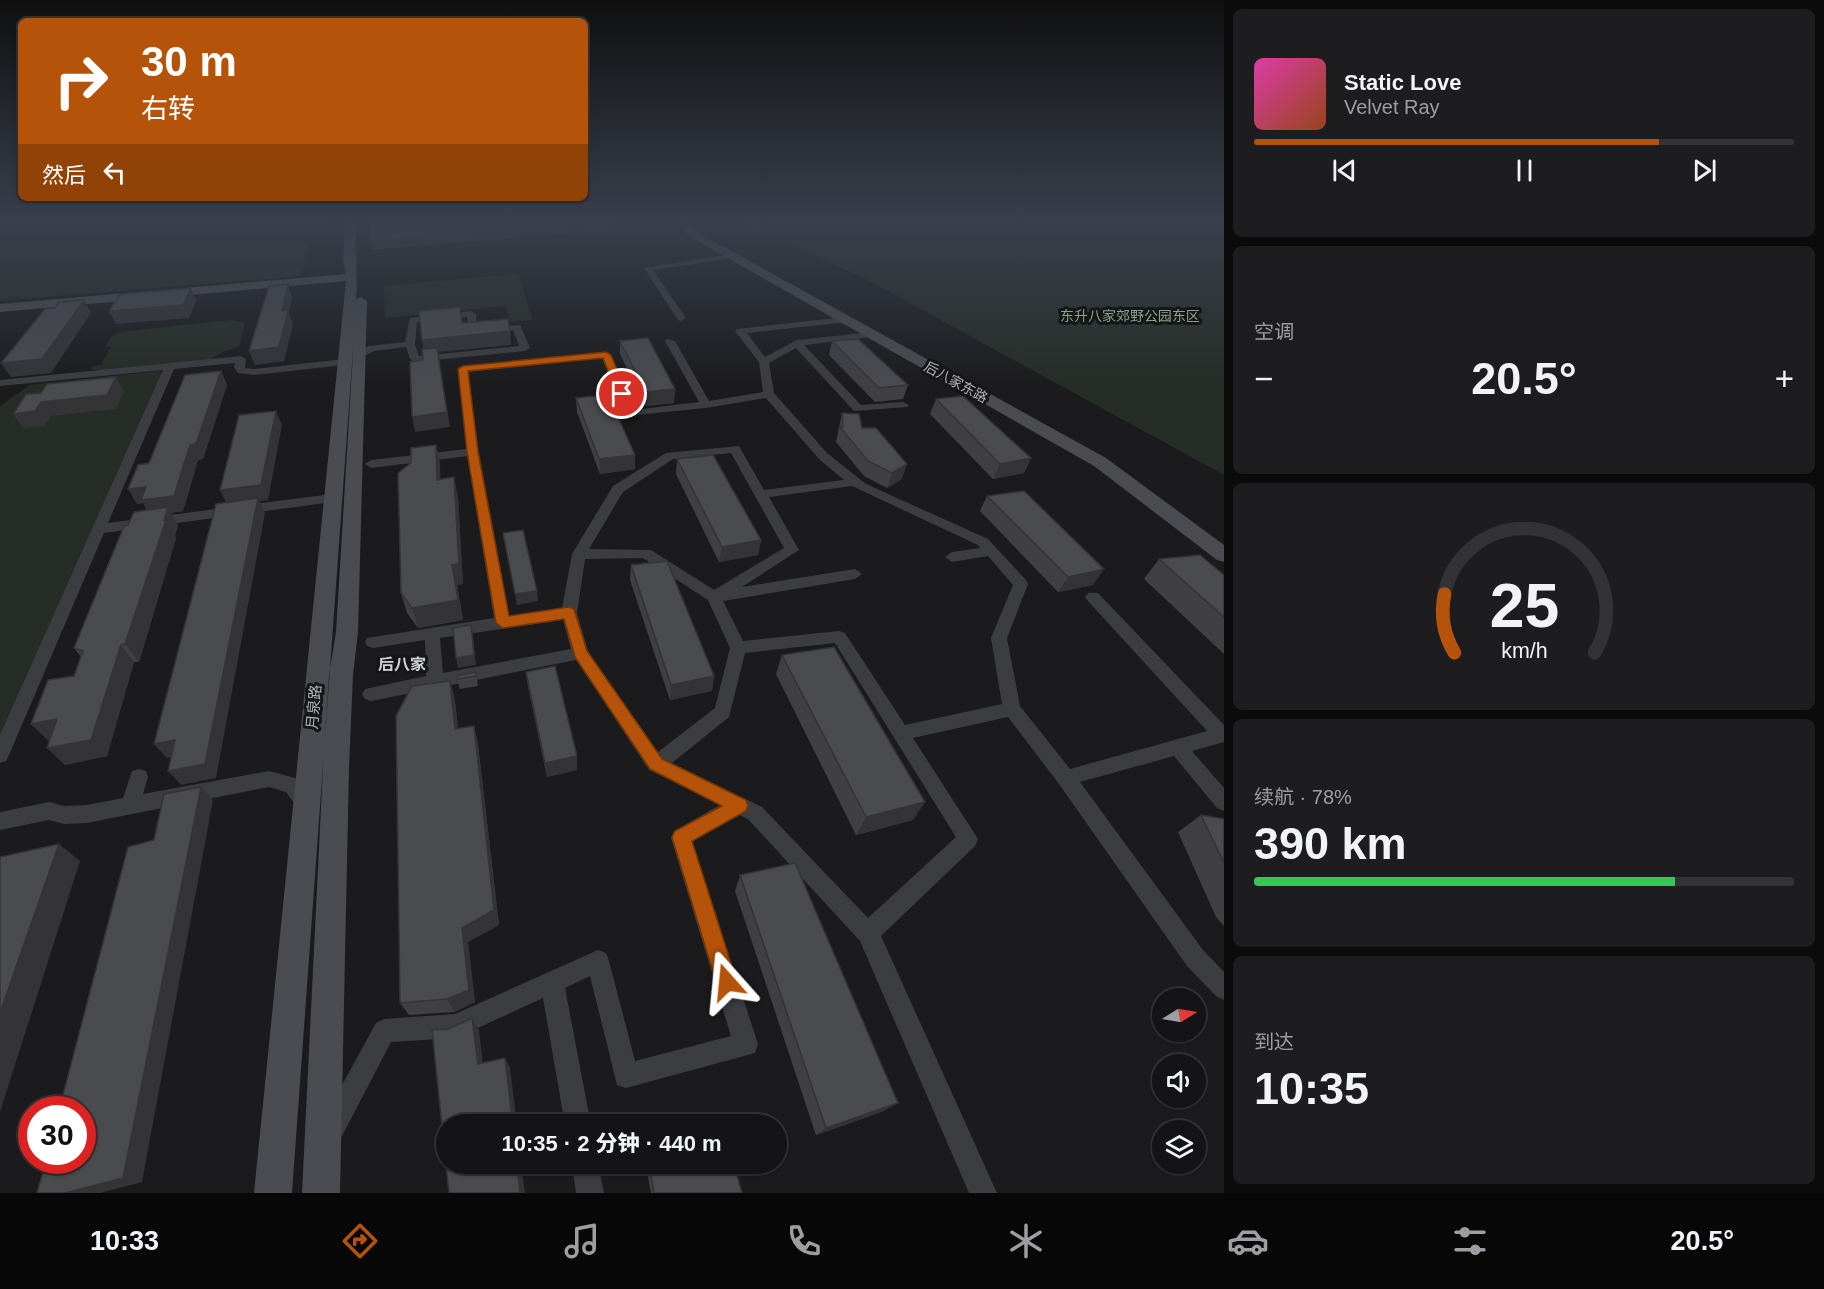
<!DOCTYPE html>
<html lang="zh">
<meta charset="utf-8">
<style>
body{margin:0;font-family:Arial,"Noto Sans SC",sans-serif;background:#1d1d1f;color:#f1f3f6;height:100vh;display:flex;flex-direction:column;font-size:22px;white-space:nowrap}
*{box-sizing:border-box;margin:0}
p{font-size:20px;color:#9d9ea1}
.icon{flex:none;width:33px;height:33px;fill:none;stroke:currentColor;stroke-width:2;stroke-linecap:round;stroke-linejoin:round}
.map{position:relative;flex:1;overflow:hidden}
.details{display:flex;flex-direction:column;gap:9px;padding:9px;background:#0b0b0c;width:600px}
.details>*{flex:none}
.hud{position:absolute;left:18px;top:18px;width:570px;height:183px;border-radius:9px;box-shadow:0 2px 4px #0004,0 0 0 2px #333335;background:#b45309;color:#fff;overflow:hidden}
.needle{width:39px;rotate:79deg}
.controls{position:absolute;left:1152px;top:988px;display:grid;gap:12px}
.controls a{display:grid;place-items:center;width:54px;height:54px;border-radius:50%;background:#141416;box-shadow:0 2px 4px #0004,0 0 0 2px #333335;font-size:30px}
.speed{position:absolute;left:18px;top:1096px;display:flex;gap:12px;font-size:30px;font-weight:700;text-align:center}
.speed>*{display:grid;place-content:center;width:78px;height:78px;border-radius:50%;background:#141416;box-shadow:0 2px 4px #0004,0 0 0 2px #333335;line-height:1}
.speed .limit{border:9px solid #d22;background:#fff;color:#111}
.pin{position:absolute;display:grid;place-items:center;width:51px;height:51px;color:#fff;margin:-26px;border:3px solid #fff;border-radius:50%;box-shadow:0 2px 6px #0007}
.me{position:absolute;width:66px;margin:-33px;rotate:342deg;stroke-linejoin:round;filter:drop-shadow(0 0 4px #0008)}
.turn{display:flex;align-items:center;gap:21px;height:126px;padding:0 24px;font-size:27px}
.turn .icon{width:78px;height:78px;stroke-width:2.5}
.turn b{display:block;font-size:42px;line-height:51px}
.then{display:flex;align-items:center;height:57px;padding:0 24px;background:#0003;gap:12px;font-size:22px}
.big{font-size:45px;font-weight:800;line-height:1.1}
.details .tile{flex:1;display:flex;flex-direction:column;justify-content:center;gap:9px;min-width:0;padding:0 21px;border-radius:9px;background:#1d1d1f}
.details .dial{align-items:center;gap:0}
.dial svg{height:156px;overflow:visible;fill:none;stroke:#333335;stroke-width:7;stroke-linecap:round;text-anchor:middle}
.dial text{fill:#f1f3f6;stroke:none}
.song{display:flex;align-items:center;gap:18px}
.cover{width:72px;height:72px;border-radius:9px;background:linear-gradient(135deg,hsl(320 70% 55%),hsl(20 70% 35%))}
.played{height:6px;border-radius:3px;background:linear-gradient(90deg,#b45309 75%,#333335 75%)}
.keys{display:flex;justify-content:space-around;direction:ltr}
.heat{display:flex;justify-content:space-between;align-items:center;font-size:33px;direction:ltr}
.charge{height:9px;border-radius:4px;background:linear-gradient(90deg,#34c759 78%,#333335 0)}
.trip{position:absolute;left:436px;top:1114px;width:351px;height:60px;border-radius:30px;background:#141416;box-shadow:0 2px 4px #0004,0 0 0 2px #333335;font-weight:800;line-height:60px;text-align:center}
.tab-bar{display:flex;height:96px;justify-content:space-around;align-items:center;background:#080809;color:#9d9ea1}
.tab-bar .icon{width:42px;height:42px}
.tab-bar .on{color:#b45309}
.tab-bar b{font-size:27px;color:#f1f3f6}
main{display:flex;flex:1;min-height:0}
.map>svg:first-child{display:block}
</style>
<main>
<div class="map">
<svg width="1224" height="1193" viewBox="0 0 1224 1193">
<rect width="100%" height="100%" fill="#1b1b1d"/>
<!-- green -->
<g fill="#252d26">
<polygon points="0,221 332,221 329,243 309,244 301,276 0,301"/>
<polygon points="696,221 1224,221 1224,475 862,277 736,222 698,223"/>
<polygon points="518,274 533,320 511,322 505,306 385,318 384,286"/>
<polygon points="231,320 245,323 239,347 227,350 208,360 99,371 90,369 92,366 101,365 111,347 105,347 112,336 119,332"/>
<polygon points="159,371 163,376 0,744 0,406 30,385"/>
</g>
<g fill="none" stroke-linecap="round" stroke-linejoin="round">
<!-- street -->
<g fill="#3c3d41" fill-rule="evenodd">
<polygon points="732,254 735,254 735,258 653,270 686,318 681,321 678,320 644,268"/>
<path d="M471 311 476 314 477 329 520 325 530 348 525 351 415 362 410 359 406 347 374 351 360 358 355 355 369 346 405 342 410 318ZM467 317 470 334 513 330 519 346 419 356 415 344 417 322Z"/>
<path d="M845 317 848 318V322L747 333 765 357 797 340 873 332 875 334 870 337 804 345 861 405 903 402 909 405 907 407 854 411 796 348 769 363 774 393 827 453 866 484 988 539 1026 580 1028 584 1007 638 1020 706 1070 769 1207 731 1088 601 1085 597 1088 593H1098L1224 725V742L1192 751 1224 788V811L1217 808 1174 756 1080 782 1203 950 1224 972V1000L1216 996 1187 966 1059 784 1008 717 913 738 978 839 975 846 881 936 997 1193H969L860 941 748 819 739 815 692 842 758 1044 755 1053 626 1088 617 1085 590 976 565 988 591 1125H565L543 998 456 1038 391 1042 342 1136 333 1140 324 1136 320 1127 324 1118 376 1023 384 1019 455 1014 598 950 606 953 609 961 635 1061 731 1036 671 838 674 831 720 805 649 770 576 660 371 701 365 699 362 694 365 689 426 676 425 640 373 648 367 646 365 642 367 638 494 618 468 456 371 468 365 464 371 460 467 449 459 367 606 352 611 355 634 410 699 402 665 341 667 339 675 341 709 401 763 392 759 362 735 331 737 329ZM602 358 626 416 706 408 766 398 819 459 844 480 764 490 739 446 666 453 613 486 572 554 562 608 509 616 479 452 468 372ZM731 453 784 548 714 590 651 550 589 549 623 492 673 459ZM852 486 978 545 980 548 952 552 945 557 952 562 988 556 1013 585 991 638 1002 704 905 725 845 633 839 631 743 641 723 601 855 579 862 574 855 569 742 587 799 550 769 497ZM643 558 708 600 730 648 715 708 658 752 588 651 577 613 585 559ZM563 620 571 649 443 673 440 638ZM835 643 956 837 868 918 762 807 672 763 729 717 745 653Z"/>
<polygon points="241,356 246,359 245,368 254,369 344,359 349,362 344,365 254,375 238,373 234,367 235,363 174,369 108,523 332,494 338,498 332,502 104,533 9,755 6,761 0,763 0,735 163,370 0,386 0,380"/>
<polygon points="139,769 146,771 148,777 143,794 269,771 299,779 316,804 313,810 306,813 299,810 286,792 269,787 87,823 64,824 49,820 0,830 0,812 49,802 64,806 87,805 123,798 132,771"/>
<polygon points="572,1164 598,1164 604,1193 576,1193"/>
</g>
<!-- secondary -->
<g fill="#4a4c51" fill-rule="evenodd">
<path d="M345 221H355C355 247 358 273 356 299L361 297 367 301 358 632 353 675 349 767 340 1193H302L323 767 329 675 336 632 354 337 292 1193H254L346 281 0 312V304L346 274 343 261Z"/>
<polygon points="677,221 687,221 697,232 1106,458 1224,545 1224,562 1217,560 1094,466 689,236"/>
</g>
</g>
<!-- wall -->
<g fill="#404044">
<polygon points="620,341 675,389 674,403 645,406 620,354"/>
<polygon points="832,341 908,385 903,399 875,402 829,355"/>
<polygon points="221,371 227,385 203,459 198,460 183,511 171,513 178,525 175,536 176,538 139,662 134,662 107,756 65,765 49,741 31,724 74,676 81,657 74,648 128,525 147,510 143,503 137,504 149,463"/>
<polygon points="576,398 635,469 600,474 577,412"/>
<polygon points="936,399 1031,458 1024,473 993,479 930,414"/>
<polygon points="842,413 862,428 902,479 887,488 864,476 836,442"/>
<polygon points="436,445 440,464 440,479 458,497 463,584 457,585 463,620 418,628 407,613 401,593"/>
<polygon points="677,459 761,540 758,555 719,562 676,474"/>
<polygon points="987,496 1093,585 1058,592 980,511"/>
<polygon points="1159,559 1224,575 1224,654 1144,579"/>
<polygon points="631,565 714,676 712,691 670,700 630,580"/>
<polygon points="782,655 913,820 856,835 776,674"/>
<polygon points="476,672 478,686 460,689 457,679"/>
<polygon points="526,672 577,756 577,770 547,777 528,687"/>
<polygon points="450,681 455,701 458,729 474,726 478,745 499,925 468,942 475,1002 454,1012 409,1015 400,1003"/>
<polygon points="1201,815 1224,819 1224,926 1216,917 1178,832"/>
<polygon points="740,875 884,1111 816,1135 735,891"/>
<polygon points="650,1171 742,1193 651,1193 648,1177"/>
</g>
<!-- shaded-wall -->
<g fill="#343437">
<polygon points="614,222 614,229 371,250 369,242"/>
<polygon points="288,284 292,297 289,312 293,324 284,361 255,365 249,351 282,311"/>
<polygon points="191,288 196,301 189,318 116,324 109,311"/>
<polygon points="84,300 91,313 51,373 11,377 1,363"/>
<polygon points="510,331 511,345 438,352 450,427 415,432 412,417 424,353 422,340"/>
<polygon points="221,371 227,385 203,459 198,460 183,511 171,513 178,525 175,536 176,538 139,662 125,644 150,515 143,503 137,504 128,489 190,445"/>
<polygon points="116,377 124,391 116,409 51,416 45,426 23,428 13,414 41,402"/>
<polygon points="675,389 674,403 645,406 646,392"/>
<polygon points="276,411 282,425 268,500 260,501 265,513 216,778 181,785 168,771 227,505 220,490"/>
<polygon points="436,445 440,464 441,499 437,480"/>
<polygon points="635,455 635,469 600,474 599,459"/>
<polygon points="1031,458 1024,473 993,479 1000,464"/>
<polygon points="907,464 902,479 887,488 892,473"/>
<polygon points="454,477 458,497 463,584 457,585 463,620 418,628 412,608 452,565"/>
<polygon points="761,540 758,555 719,562 722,547"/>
<polygon points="1104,569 1093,585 1058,592 1068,577"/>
<polygon points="537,591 538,601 517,605 515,594"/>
<polygon points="471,625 473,635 476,665 458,668 456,658"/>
<polygon points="121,645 134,662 107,756 65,765 47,748"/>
<polygon points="714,676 712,691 670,700 671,685"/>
<polygon points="450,681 455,701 460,748 455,729"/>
<polygon points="57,719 74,736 49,741 31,724"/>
<polygon points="474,726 478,745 499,925 468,942 475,1002 454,1012 447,999 462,928"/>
<polygon points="175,740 186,754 167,758 154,744"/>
<polygon points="577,756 577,770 547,777 545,763"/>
<polygon points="201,787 213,800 142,1182 100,1193 65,1193"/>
<polygon points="925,802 913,820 856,835 866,817"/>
<polygon points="59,844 80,861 0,1112 0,1013"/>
<polygon points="472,1018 479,1030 484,1074 478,1064"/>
<polygon points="505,1058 510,1068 517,1125 513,1125"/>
<polygon points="898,1103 884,1111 816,1135 826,1128"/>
<polygon points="517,1164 521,1164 525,1193 520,1193"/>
</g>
<!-- building -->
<g fill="#4a4b4f" stroke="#343437" stroke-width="1.5">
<polygon points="371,221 613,221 614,222 369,242"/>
<polygon points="288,284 282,311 288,310 279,347 249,351 269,286"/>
<polygon points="191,288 183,305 109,311 120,294"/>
<polygon points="84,300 42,359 1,363 45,309 55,308 59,302"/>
<polygon points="460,307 462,323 508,319 510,331 422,340 419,311"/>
<polygon points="648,338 675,389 646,392 620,341"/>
<polygon points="858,339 908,385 879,388 832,341"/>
<polygon points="437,348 447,412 412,417 410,362 423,360 422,349"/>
<polygon points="221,371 196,444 190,445 174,496 141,500 146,487 128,489 138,465 149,463 185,375"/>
<polygon points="116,377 107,395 41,402 35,411 13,414 26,394 41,393 47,384"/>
<polygon points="608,395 635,455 599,459 576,398"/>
<polygon points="963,396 1031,458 1000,464 936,399"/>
<polygon points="276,411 261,485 220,490 239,415"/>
<polygon points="842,413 859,414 862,428 876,428 907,464 892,473 868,461 840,427 843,427"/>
<polygon points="436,445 437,480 454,477 459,564 452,565 458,600 412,608 401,593 398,473 411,463 411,448"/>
<polygon points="713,455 761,540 722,547 677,459"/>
<polygon points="1024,491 1104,569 1068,577 987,496"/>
<polygon points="258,498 205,764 168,771 175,740 154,744 216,504"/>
<polygon points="168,507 164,520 166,520 125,644 121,645 91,740 47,748 57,719 31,724 48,680 74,676 83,651 74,648 124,526 128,525 134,512"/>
<polygon points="523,530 537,591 515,594 503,533"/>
<polygon points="1200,555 1224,575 1224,617 1159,559"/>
<polygon points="667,561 714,676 671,685 631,565"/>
<polygon points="471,625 474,655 456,658 453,628"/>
<polygon points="834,647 925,802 866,817 782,655"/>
<polygon points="555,666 577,756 545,763 526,672"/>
<polygon points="476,672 476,676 457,679 457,676"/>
<polygon points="450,681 455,729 474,726 494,910 462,928 469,990 447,999 400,1003 396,716 412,686"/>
<polygon points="201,787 123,1178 65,1193 37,1193 46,1161 82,1161 82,1110 59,1110 128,847 154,840 164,794"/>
<polygon points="1201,815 1224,819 1224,863"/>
<polygon points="59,844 0,1013 0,857"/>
<polygon points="795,863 898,1103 826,1128 740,875"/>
<polygon points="472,1018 478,1064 505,1058 513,1125 447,1125 447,1164 517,1164 520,1193 449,1193 432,1030 449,1029"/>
<polygon points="684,1164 734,1164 742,1193 654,1193 650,1171"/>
</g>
<!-- sky -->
<linearGradient id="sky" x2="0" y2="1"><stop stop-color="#0f0f10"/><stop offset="0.57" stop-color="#393f4c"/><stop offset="1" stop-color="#393f4c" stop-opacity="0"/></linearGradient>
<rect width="1224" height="388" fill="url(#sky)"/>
<!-- route -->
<polygon fill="#b45309" stroke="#753606" stroke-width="1.5" points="606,352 611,355 627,394 626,396 617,394 603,358 468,371 478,452 509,616 569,607 574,609 587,651 662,759 746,800 748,805 746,811 692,841 737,982 734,989 727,992 719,989 716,982 672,837 675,831 722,806 650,769 575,657 564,619 503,628 496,623 467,452 458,369 463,366"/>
<g text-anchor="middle" stroke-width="6" stroke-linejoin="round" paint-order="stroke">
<!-- far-park labels -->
<g font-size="14" fill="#88a48a" stroke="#161618">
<text x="1130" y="321">东升八家郊野公园东区</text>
</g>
<!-- far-street labels -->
<g font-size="14" fill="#afb2bb" stroke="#161618">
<text transform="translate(956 382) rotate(29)" y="5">后八家东路</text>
</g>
<!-- street labels -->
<g font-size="15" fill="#afb2bb" stroke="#161618">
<text transform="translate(314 707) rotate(-85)" y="5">月泉路</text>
</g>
<!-- neighbourhood labels -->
<g font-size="16" font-weight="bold" fill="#cfd1d7" stroke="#161618">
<text x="402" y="670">后八家</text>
</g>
</g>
</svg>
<div class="controls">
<a><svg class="needle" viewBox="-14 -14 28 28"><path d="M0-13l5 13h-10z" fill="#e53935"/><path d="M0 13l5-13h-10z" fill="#9d9ea1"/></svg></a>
<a><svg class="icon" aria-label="sound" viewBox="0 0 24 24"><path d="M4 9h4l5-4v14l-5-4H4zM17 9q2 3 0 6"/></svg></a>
<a><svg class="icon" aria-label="layers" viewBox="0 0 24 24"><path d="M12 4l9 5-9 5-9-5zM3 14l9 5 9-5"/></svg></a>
</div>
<div class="speed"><div class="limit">30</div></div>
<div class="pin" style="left:622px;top:394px;background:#d93025"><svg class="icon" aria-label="arrive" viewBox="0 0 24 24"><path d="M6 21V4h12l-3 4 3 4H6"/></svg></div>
<svg class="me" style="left:727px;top:982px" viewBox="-20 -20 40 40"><path d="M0-17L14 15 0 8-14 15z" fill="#b45309" stroke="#fff" stroke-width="4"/></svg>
<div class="trip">10:35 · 2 分钟 · 440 m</div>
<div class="hud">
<div class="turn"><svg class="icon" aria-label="right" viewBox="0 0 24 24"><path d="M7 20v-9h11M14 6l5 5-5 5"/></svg><div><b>30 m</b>右转</div></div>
<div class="then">然后<svg class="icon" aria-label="left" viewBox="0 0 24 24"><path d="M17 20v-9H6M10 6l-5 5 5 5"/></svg></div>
</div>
</div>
<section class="details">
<div class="tile">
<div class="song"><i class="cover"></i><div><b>Static Love</b><p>Velvet Ray</p></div></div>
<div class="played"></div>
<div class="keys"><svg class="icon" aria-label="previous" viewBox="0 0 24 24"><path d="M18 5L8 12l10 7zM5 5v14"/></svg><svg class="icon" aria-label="pause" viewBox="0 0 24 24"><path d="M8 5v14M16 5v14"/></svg><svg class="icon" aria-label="next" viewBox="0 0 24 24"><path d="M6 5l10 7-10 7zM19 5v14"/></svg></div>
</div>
<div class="tile"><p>空调</p>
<div class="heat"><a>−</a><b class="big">20.5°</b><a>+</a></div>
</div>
<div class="tile dial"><svg viewBox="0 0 100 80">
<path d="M14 69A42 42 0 1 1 86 69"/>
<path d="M14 69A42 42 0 0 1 9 39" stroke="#b45309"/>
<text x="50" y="56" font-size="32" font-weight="700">25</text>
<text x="50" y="72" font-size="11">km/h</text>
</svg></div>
<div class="tile"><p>续航 · 78%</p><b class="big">390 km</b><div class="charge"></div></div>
<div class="tile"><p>到达</p><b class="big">10:35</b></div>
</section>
</main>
<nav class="tab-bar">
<b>10:33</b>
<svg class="icon on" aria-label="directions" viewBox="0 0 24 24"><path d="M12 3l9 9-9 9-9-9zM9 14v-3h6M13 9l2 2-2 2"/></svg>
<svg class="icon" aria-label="music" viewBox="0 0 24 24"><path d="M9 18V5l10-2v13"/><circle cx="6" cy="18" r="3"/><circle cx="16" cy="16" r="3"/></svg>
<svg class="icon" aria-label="phone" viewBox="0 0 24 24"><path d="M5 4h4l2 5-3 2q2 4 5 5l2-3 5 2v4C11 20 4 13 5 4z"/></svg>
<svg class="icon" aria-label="climate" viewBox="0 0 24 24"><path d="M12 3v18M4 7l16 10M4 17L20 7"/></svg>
<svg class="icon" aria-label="car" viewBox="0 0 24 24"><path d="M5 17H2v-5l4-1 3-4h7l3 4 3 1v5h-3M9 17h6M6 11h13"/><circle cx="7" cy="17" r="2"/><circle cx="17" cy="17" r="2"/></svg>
<svg class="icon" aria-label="filters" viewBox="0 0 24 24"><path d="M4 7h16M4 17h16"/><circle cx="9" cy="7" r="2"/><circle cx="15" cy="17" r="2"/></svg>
<b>20.5°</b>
</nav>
